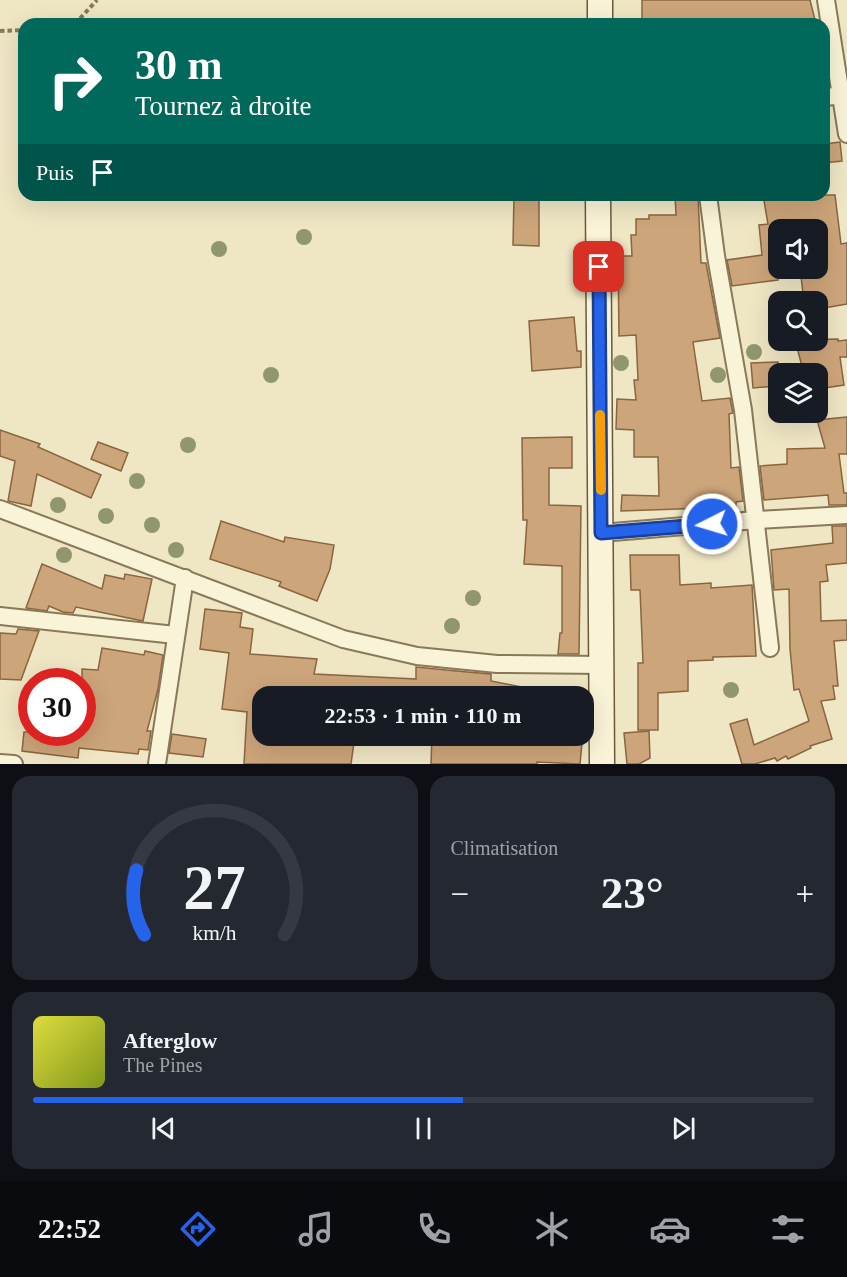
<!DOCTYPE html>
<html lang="fr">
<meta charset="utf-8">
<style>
body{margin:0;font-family:"Times New Roman",serif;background:#242831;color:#f1f3f6;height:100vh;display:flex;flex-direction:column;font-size:22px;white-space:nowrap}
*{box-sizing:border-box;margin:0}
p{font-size:20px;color:#9ea1a6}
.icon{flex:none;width:33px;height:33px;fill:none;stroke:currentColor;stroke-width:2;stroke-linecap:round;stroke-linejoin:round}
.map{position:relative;height:764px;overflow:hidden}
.sheet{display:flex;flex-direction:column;gap:12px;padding:12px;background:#0d0f14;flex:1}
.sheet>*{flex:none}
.banner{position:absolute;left:18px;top:18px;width:812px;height:183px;border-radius:18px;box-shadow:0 6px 24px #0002;background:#00695c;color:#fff;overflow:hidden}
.buttons{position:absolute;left:768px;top:219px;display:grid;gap:12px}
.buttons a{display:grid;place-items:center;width:60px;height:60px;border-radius:12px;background:#171b24;box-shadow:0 6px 24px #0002;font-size:30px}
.speed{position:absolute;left:18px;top:668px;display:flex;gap:12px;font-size:30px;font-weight:700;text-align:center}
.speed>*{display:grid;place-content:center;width:78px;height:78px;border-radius:50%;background:#171b24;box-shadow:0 6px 24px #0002;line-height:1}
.speed .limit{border:9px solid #d22;background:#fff;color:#111}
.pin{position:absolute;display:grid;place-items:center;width:51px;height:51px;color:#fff;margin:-26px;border-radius:12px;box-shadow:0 3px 9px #0006}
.me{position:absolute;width:66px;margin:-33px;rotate:265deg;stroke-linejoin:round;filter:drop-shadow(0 0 4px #0008)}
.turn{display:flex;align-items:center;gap:21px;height:126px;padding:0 18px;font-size:27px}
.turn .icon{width:78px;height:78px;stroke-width:2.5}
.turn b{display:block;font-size:42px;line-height:51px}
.then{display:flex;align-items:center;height:57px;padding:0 18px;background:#0003;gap:12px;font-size:22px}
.big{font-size:45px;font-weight:700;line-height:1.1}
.sheet .card{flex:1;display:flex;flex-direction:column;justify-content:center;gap:9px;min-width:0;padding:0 21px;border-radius:18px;background:#242831}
.sheet .dial{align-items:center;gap:0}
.dial svg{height:156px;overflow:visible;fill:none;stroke:#363941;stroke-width:7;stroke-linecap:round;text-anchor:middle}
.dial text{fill:#f1f3f6;stroke:none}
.song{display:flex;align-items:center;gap:18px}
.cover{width:72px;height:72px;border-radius:9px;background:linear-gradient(135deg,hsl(60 70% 55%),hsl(70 70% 35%))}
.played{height:6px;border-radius:3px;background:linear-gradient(90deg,#2563eb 55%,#363941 55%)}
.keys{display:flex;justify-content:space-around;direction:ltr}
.heat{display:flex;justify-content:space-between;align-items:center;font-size:33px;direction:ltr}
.sheet .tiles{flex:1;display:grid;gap:12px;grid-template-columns:1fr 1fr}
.card:last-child{grid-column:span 2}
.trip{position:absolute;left:252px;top:686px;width:342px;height:60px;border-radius:18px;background:#171b24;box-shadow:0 6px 24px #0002;font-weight:700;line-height:60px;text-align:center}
.dock{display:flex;height:96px;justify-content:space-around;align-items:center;background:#090b0e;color:#9ea1a6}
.dock .icon{width:42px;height:42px}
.dock .selected{color:#2563eb}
.dock b{font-size:27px;color:#f1f3f6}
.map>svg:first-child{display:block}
</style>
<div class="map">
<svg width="847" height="764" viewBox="0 0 847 764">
<rect width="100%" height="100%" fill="#efe6c4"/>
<!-- building -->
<g fill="#cda57a" stroke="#896540" stroke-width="1.5">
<polygon points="642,0 810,0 815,20 799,24 642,24"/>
<polygon points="840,142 842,161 824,163 824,144"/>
<polygon points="514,195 539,195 539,246 513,245"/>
<polygon points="675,195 698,195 701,263 706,263 720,338 693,342 702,401 730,398 733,413 729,414 731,468 739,467 743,501 736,502 736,507 621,511 622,495 659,496 658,457 634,457 634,430 616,429 617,399 636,400 634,380 638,380 636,335 619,336 618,256 632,256 631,235 636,235 636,219 649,219 649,215 676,215"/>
<polygon points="763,195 835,195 841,244 847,243 847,304 818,309 818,302 804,302 800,268 818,268 818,230 778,230 778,280 732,286 727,260 762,255 759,225 768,224"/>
<polygon points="574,317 577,351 581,351 581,367 532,371 529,321"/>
<polygon points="838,339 838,341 847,340 847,357 840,357 844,385 818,389 818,374 804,374 795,340"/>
<polygon points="778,362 778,386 753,388 751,363"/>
<polygon points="847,417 847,454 839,454 844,493 847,493 847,505 829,505 828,495 764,500 760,466 787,464 787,449 825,448 817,420"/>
<polygon points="0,430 40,444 38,447 101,475 91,498 37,474 31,506 8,501 15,461 0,456"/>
<polygon points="572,437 572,468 549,468 549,505 581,506 579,654 558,654 560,633 562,633 562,566 524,564 527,520 523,520 522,438"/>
<polygon points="98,442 128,453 121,471 91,459"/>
<polygon points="221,521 284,542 285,537 334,545 330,569 317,601 279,586 281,582 210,559"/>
<polygon points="832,526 847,526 847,563 826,565 828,581 820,582 821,621 847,620 847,640 834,641 838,686 833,686 835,699 821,701 832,739 810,746 811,748 788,759 786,756 777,761 775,758 755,764 742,764 730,724 747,719 754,745 809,721 799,689 794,690 790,649 789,589 774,590 771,550 833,543"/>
<polygon points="630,555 679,555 680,585 711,583 711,588 752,585 756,656 713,657 713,660 688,661 688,691 658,693 658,730 638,730 638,663 643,663 640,590 631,590"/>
<polygon points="42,564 102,589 105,575 124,579 125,574 152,579 143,621 76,607 73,613 63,612 49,606 47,611 26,608"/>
<polygon points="205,609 242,613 240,627 253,629 250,654 317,659 314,674 416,679 416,667 467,672 491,674 491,681 527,688 526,696 319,696 262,692 262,735 355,735 351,764 244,764 247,712 222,709 229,653 200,649"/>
<polygon points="18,629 39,631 21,680 0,679 0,633 16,634"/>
<polygon points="102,648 144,655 145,651 163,655 158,689 147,731 151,731 148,750 139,749 138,754 79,748 78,758 22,751 24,732 82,732 82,669 98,670"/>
<polygon points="649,731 650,758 639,764 627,764 624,733"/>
<polygon points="172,734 206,739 203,757 169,753"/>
<polygon points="432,735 529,740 529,738 582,743 580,764 537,762 537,764 431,764"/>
</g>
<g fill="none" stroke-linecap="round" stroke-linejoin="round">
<defs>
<g id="street">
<polyline points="826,0 847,134"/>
<polyline points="824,97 847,95"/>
<polyline points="708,195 716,256 743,410 770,648"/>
<polyline points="0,509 343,639 417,656 497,664 602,665"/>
<polyline points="601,533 756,520 847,515"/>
<polyline points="0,616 175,635"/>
<polyline points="0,763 14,764"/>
<polyline points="157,764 185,578"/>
</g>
<g id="secondary">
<polyline points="600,0 600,24"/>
<polyline points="598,195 602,764"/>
</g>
</defs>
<!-- street casing -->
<use href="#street" stroke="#89785a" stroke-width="20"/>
<!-- secondary casing -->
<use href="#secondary" stroke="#6b593d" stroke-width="27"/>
<!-- path -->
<g stroke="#89785a" stroke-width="4" stroke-dasharray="4.5 3" stroke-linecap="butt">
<polyline points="75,24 97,0"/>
<polyline points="0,31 24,30"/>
</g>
<!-- street -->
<use href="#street" stroke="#f9f3d7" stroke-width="16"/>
<!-- secondary -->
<use href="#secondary" stroke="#f9f3d7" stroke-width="24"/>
</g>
<!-- trees -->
<g fill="#91976d">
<circle cx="304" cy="237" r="8"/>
<circle cx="219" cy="249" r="8"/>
<circle cx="754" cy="352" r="8"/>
<circle cx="621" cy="363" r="8"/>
<circle cx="271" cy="375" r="8"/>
<circle cx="718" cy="375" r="8"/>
<circle cx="188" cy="445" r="8"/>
<circle cx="137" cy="481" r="8"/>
<circle cx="58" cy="505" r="8"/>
<circle cx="106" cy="516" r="8"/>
<circle cx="152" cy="525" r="8"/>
<circle cx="176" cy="550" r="8"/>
<circle cx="64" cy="555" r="8"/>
<circle cx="473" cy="598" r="8"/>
<circle cx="452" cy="626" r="8"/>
<circle cx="731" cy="690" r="8"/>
</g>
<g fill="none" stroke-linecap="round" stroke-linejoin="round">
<defs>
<polyline id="route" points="599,267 601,533 712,524"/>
</defs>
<!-- route casing -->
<use href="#route" stroke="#184099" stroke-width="15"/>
<!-- route -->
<use href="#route" stroke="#2563eb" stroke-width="10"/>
<!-- slow -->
<polyline stroke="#f59e0b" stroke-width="10" points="600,415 601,490"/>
</g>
</svg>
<div class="buttons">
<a><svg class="icon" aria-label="sound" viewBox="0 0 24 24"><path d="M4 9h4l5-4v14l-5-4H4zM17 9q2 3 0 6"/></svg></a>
<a><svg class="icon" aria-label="search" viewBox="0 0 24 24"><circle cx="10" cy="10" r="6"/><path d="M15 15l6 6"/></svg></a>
<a><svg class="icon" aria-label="layers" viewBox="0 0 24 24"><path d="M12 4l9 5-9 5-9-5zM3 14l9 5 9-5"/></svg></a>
</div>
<div class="speed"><div class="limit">30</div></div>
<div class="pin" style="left:599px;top:267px;background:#d93025"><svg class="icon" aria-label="arrive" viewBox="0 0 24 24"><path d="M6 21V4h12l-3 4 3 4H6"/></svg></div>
<svg class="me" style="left:712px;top:524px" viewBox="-20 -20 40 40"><circle r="17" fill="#2563eb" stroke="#fff" stroke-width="3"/><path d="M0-11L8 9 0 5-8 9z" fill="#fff"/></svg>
<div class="trip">22:53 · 1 min · 110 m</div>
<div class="banner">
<div class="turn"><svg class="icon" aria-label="right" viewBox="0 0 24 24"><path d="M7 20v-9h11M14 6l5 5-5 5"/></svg><div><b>30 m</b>Tournez à droite</div></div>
<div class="then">Puis<svg class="icon" aria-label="arrive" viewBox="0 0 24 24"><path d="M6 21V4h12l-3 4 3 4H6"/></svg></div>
</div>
</div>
<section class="sheet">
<div class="tiles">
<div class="card dial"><svg viewBox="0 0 100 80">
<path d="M14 69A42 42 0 1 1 86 69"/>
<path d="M14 69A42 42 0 0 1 10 36" stroke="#2563eb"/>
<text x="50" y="56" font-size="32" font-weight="700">27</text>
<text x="50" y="72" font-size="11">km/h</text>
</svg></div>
<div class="card"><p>Climatisation</p>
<div class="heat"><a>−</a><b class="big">23°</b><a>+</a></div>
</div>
<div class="card">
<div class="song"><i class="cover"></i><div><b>Afterglow</b><p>The Pines</p></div></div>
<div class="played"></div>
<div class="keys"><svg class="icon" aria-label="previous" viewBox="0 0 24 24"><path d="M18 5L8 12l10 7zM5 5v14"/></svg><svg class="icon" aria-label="pause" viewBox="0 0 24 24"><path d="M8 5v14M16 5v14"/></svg><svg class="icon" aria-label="next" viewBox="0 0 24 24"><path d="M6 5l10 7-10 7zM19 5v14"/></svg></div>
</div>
</div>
</section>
<nav class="dock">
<b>22:52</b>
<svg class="icon selected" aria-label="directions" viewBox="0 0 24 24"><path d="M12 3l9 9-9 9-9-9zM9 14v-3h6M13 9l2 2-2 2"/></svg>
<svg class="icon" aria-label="music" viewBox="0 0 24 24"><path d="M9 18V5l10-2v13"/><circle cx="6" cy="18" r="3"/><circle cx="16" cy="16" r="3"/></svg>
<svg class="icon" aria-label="phone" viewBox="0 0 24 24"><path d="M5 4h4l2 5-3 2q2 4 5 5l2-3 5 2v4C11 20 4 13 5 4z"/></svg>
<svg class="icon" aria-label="climate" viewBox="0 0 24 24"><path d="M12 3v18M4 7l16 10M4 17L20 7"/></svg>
<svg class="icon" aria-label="car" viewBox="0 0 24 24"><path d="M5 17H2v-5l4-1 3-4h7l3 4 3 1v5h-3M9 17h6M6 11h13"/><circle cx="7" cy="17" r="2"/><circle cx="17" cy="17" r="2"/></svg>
<svg class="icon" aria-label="filters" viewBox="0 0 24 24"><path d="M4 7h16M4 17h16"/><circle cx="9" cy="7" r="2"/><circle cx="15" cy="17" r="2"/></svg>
</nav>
